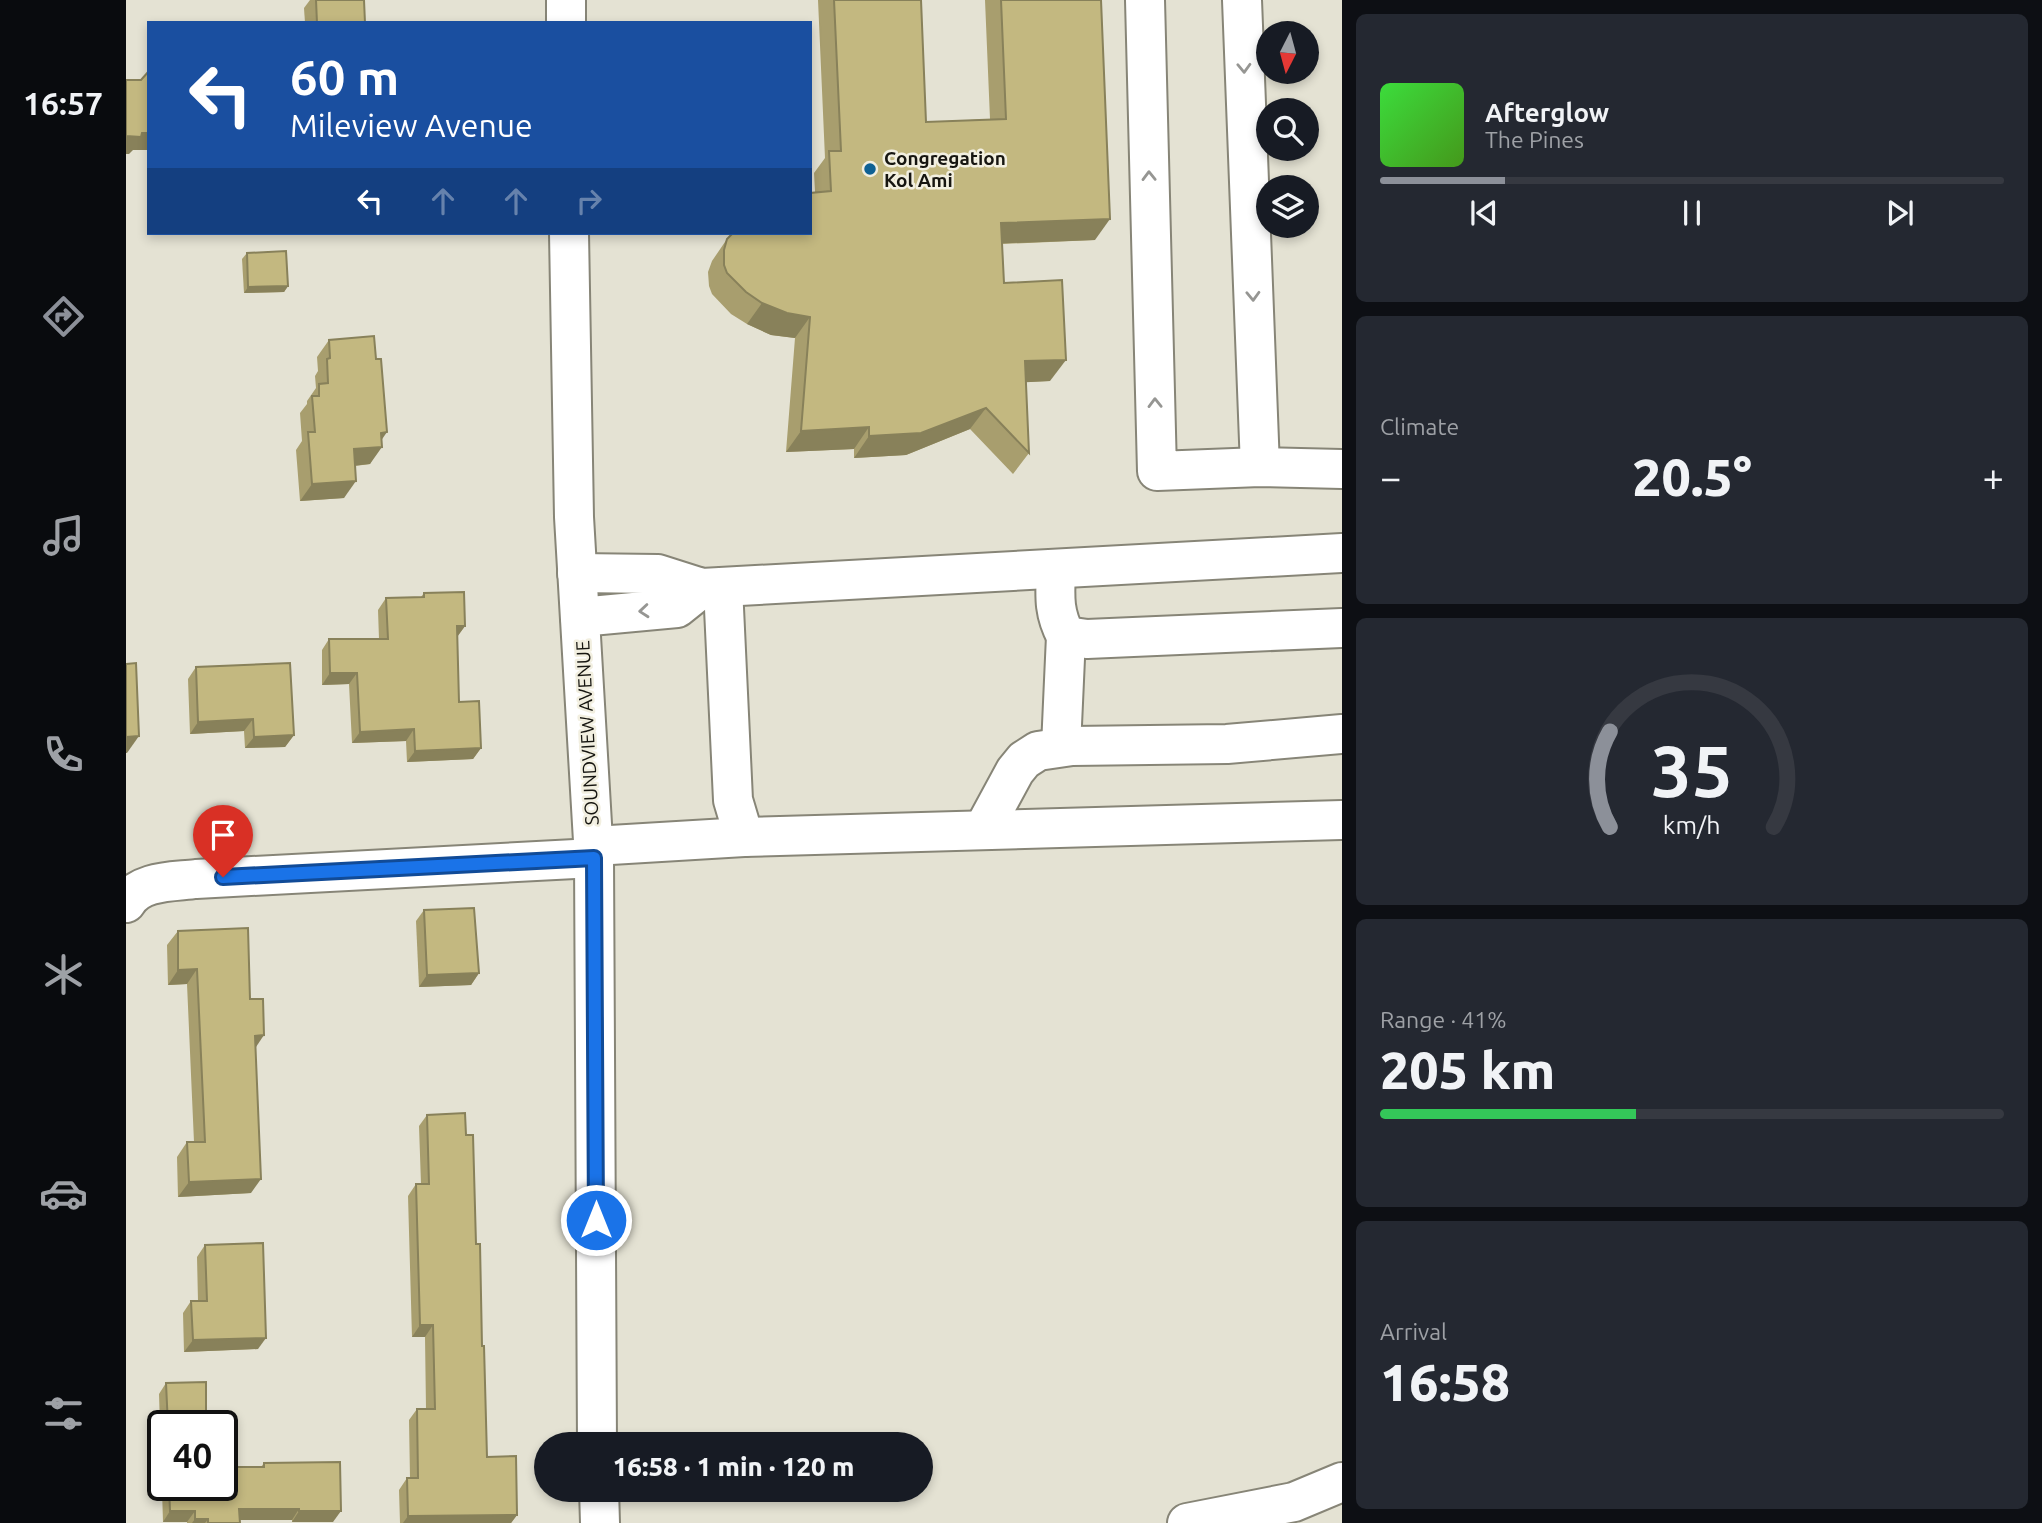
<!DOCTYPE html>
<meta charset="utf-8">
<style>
body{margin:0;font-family:Ubuntu,sans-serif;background:#242831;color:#f1f3f6;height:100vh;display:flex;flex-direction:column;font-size:26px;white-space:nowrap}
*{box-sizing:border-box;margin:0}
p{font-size:23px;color:#9ea1a6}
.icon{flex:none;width:38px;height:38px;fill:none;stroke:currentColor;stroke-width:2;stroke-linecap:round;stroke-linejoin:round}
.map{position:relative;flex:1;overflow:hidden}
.side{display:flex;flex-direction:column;gap:14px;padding:14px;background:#0d0f14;width:700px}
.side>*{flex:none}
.banner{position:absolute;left:21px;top:21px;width:665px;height:214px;border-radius:0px;box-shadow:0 4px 10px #0003;background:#1a4fa0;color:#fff;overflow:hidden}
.needle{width:46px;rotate:186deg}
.controls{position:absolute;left:1130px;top:21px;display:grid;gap:14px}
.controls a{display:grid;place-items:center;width:63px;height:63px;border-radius:50%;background:#171b24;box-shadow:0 4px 10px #0003;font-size:35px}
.speed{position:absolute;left:21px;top:1410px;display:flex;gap:14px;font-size:35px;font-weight:700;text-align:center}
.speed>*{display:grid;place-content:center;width:91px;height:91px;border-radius:50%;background:#171b24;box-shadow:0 4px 10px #0003;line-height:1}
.speed .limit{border:4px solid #111;border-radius:10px;background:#fff;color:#111}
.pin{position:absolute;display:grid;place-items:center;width:60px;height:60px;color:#fff;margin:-72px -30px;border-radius:50% 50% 50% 0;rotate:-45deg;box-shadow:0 0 7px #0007}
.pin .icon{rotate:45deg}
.me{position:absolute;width:77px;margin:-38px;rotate:0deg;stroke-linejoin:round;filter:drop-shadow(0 0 5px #0008)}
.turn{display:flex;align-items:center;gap:24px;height:147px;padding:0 28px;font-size:32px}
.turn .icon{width:91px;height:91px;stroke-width:2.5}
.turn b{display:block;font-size:49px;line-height:60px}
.lanes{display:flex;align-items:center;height:66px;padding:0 28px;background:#0003;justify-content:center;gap:35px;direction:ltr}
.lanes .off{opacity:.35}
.big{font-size:52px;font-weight:800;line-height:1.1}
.side .widget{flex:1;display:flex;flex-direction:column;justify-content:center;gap:10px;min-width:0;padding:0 24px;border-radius:10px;background:#242831}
.side .dial{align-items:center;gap:0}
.dial svg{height:182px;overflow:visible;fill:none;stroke:#363941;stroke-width:7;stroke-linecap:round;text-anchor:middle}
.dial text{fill:#f1f3f6;stroke:none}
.song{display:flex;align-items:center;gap:21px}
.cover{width:84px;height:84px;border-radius:10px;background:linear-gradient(135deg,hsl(120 70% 55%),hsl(100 70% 35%))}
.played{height:7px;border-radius:4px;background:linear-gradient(90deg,#8c9099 20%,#363941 20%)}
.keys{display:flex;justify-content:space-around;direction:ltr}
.heat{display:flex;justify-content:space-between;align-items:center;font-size:38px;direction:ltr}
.charge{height:10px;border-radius:5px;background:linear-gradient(90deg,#34c759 41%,#363941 0)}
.trip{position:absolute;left:408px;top:1432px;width:399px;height:70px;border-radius:35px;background:#171b24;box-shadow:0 4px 10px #0003;font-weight:800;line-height:70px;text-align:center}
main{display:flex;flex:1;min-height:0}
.menu{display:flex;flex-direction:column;width:126px;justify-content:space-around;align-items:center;background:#090b0e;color:#9ea1a6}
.menu .icon{width:49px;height:49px}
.menu .on{color:#8c9099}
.menu b{font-size:32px;color:#f1f3f6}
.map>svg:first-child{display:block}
</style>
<main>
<nav class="menu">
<b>16:57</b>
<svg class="icon on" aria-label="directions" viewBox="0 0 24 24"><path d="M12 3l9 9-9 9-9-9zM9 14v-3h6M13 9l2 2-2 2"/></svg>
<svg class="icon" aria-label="music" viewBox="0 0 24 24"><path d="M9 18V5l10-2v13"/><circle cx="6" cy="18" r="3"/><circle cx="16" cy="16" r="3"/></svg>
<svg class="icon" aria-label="phone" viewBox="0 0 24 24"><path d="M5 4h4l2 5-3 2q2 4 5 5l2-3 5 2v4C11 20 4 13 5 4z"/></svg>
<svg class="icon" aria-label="climate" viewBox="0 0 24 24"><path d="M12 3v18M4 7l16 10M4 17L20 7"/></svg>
<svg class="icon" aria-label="car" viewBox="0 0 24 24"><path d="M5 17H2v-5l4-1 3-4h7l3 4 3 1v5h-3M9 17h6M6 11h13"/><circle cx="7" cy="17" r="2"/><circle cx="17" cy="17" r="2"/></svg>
<svg class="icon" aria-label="filters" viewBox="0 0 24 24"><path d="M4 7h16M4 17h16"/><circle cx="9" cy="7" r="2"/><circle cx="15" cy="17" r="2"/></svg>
</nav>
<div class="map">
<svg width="1216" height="1523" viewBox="0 0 1216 1523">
<rect width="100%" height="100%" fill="#e4e2d3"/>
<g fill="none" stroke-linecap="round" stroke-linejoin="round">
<defs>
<g id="minor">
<polyline points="440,0 440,23"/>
<polyline points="1019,0 1031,471 1134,467 1216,469"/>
<polyline points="1116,0 1134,467"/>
<polyline points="443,233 448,517 468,858 471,1444"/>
<path d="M930 569C929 595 927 612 940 636L961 639 1216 628"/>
<polyline points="451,573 532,574 576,588 1216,553"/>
<polyline points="597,587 607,800 618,837"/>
<polyline points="454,617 551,608 576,588"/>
<polyline points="935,747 940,636"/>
<polyline points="857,830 889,771 898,760 912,751 946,746 1101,744 1216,734"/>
<polyline points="468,846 618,837 1216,820"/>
<path d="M0 903C14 880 46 882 70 879L468 858"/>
<polyline points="473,1489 474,1523"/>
<polyline points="1061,1523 1168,1502 1216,1482"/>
</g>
</defs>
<!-- minor casing -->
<use href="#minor" stroke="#878577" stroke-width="42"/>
<!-- minor -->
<use href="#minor" stroke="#fff" stroke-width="38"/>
</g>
<!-- wall -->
<g fill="#a89e6e">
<polygon points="184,0 238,0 239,23 179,23 178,8"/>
<polygon points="692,0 795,0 800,122 864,119 859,0 975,0 969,240 876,244 878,283 924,381 900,382 903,453 887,474 844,429 780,455 728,458 728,449 660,452 669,338 645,335 621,324 605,314 586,294 583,286 582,272 586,261 601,239 689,192 688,173 699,158"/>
<polygon points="121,253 162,286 158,292 118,293 116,259"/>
<polygon points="203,340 255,440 244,464 229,466 218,498 174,501 170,450 176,441 174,413 181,404 181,401 190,388 189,376 192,371 191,357"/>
<polygon points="298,593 339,626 331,637 333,702 355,748 347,759 281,762 280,741 226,743 223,684 196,685 196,650 203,639 253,639 252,610 260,598 295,597"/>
<polygon points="70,667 168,735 159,747 119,748 118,731 64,734 62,679"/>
<polygon points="298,910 353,973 345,985 293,987 290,921"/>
<polygon points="52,931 124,999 129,1048 125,1193 52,1197 51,1157 61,1142 68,1142 61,984 42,985 41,945"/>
<polygon points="301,1115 340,1135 350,1244 361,1457 391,1515 385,1523 274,1523 273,1490 281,1478 284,1478 283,1420 291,1409 300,1409 299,1337 286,1337 282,1196 290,1184 295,1184 293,1126"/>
<polygon points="79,1245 132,1349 58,1352 57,1313 65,1301 72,1301 71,1257"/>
<polygon points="40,1383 80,1426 37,1426 37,1486 96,1486 135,1467 138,1463 207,1522 166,1522 166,1520 114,1520 114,1523 61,1523 61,1522 37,1522 33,1394"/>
</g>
<!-- shaded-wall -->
<g fill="#88815a">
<polygon points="16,133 23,133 23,150 7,150 3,154 0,154 0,136"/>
<polygon points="984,219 969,240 860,244 875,223"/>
<polygon points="162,286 158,292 118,293 122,287"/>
<polygon points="636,303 684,317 669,338 645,335 621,324"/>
<polygon points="940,360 924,381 884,383 899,361"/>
<polygon points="860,408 844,429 780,455 728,458 743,436"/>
<polygon points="743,427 728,449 660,452 675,431"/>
<polygon points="261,432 250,448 256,447 244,464 216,467 228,449 255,433"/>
<polygon points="230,481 218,498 174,501 186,484"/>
<polygon points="331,626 339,626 331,637"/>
<polygon points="204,673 231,673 223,684 196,685"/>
<polygon points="127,719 118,731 64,734 72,722"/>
<polygon points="288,729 280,741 226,743 234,732"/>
<polygon points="168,735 159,747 119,748 128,737"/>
<polygon points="13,736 1,753 0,753 0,737"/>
<polygon points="355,748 347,759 281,762 289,751"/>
<polygon points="71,969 61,984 42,985 52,970"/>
<polygon points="353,973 345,985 293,987 301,975"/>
<polygon points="138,1035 128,1050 129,1036"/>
<polygon points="135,1179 125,1193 52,1197 63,1182"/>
<polygon points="294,1325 307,1325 299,1337 286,1337"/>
<polygon points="140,1338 132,1349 58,1352 67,1340"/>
<polygon points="113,1509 173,1509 166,1520 106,1520"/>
<polygon points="44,1511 69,1511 61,1522 37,1522"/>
<polygon points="173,1511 215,1511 207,1522 166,1522"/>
<polygon points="391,1515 385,1523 277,1523 282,1516"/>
<polygon points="69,1519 82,1519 79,1523 66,1523"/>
</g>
<!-- building -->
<g fill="#c3b880" stroke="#88815a" stroke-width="2">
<polygon points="190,0 238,0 239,23 191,23"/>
<polygon points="708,0 795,0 800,122 880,119 875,0 975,0 984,219 875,223 878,283 936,280 940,360 899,361 903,453 860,408 795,433 743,436 743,427 675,431 684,317 661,313 636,303 620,292 601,273 598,265 598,250 601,239 607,233 684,233 684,193 705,191 703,151 715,151"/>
<polygon points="23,71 23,133 16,133 15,137 0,136 0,80 15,80"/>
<polygon points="160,251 162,286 122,287 121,253"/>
<polygon points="248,336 250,359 255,359 261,432 255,433 256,447 228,449 230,481 186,484 182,432 189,432 186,396 193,396 193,384 202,383 201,359 204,358 203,340"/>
<polygon points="338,592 339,626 331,626 333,702 353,701 355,748 289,751 288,729 234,732 231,673 204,673 203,639 262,639 260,598 298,597 298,593"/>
<polygon points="10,663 13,736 0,737 0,664"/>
<polygon points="164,663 168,735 128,737 127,719 72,722 70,667"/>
<polygon points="348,908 353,973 301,975 298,910"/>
<polygon points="122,928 124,999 137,999 138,1035 129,1036 135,1179 63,1182 61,1142 79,1142 71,969 52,970 52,931"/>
<polygon points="339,1113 340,1135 347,1135 350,1244 354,1244 356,1346 358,1346 361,1457 390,1456 391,1515 282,1516 281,1478 292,1478 291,1409 309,1409 307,1325 294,1325 290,1184 303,1184 301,1115"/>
<polygon points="137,1243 140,1338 67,1340 65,1301 81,1301 79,1245"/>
<polygon points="80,1382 80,1426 42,1426 40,1383"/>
<polygon points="214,1462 215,1511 173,1511 173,1509 113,1509 114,1523 82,1523 82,1519 69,1519 69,1511 44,1511 43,1486 96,1486 96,1467 138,1467 138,1463"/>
</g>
<!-- one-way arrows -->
<defs><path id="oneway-chevron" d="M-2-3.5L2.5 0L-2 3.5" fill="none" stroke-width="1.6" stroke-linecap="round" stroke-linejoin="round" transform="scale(1.75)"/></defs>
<g stroke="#969693">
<use href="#oneway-chevron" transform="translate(1118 68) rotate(88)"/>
<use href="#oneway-chevron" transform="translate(1023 176) rotate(-91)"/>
<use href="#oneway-chevron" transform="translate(1127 296) rotate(88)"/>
<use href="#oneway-chevron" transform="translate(1029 403) rotate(-91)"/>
<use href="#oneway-chevron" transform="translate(518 611) rotate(175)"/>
</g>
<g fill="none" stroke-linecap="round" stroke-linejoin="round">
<defs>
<polyline id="route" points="97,877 468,858 470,1220"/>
</defs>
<!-- route casing -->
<use href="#route" stroke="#114b97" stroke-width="18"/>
<!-- route -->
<use href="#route" stroke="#1a73e8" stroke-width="12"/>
</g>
<!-- markers -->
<circle fill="#0f6193" stroke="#f2efe0" stroke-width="2.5" cx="744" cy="169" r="7"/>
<g text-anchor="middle" stroke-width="5" stroke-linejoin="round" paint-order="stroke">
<!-- poi labels -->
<g font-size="19" font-weight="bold" fill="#161510" stroke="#f2efe0" text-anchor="start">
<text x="758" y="165">Congregation<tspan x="758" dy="22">Kol Ami</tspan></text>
</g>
<!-- street labels -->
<g font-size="19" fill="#161510" stroke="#f2efe0">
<text transform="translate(461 733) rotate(-93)" y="7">SOUNDVIEW AVENUE</text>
</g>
</g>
</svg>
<div class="controls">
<a><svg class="needle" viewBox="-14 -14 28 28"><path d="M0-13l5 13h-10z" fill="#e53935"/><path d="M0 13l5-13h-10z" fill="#9ea1a6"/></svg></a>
<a><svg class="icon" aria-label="search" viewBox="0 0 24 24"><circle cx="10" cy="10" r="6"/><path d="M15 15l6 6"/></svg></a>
<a><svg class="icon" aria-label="layers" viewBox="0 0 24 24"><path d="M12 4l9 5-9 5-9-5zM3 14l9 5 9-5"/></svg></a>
</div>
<div class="speed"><div class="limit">40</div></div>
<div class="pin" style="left:97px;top:877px;background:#d93025"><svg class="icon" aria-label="arrive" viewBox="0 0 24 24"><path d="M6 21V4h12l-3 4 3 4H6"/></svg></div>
<svg class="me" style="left:470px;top:1220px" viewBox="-20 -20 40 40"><circle r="17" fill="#1a73e8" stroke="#fff" stroke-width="3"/><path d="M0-11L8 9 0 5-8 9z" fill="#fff"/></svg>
<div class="trip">16:58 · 1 min · 120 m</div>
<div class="banner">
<div class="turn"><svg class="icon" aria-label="left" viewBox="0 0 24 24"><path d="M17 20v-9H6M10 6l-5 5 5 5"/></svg><div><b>60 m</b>Mileview Avenue</div></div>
<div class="lanes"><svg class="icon" aria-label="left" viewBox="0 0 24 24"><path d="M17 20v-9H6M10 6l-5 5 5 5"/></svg><svg class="icon off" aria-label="ahead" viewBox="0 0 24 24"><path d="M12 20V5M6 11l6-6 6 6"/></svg><svg class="icon off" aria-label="ahead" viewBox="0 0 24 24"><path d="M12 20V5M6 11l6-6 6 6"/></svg><svg class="icon off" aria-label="right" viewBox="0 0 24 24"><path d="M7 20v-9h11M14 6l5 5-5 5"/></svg></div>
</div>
</div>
<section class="side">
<div class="widget">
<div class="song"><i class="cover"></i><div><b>Afterglow</b><p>The Pines</p></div></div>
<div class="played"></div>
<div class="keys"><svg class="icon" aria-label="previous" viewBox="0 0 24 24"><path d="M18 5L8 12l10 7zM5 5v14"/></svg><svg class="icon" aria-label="pause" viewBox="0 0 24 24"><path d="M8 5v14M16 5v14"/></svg><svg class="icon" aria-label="next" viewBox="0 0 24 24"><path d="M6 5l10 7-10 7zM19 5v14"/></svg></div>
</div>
<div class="widget"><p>Climate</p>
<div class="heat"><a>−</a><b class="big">20.5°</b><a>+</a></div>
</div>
<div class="widget dial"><svg viewBox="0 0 100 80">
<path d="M14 69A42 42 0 1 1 86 69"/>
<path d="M14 69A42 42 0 0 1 14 27" stroke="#8c9099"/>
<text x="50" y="56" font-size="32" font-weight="700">35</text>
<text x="50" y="72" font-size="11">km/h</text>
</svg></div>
<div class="widget"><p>Range · 41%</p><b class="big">205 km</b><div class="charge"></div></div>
<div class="widget"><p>Arrival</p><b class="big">16:58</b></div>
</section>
</main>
